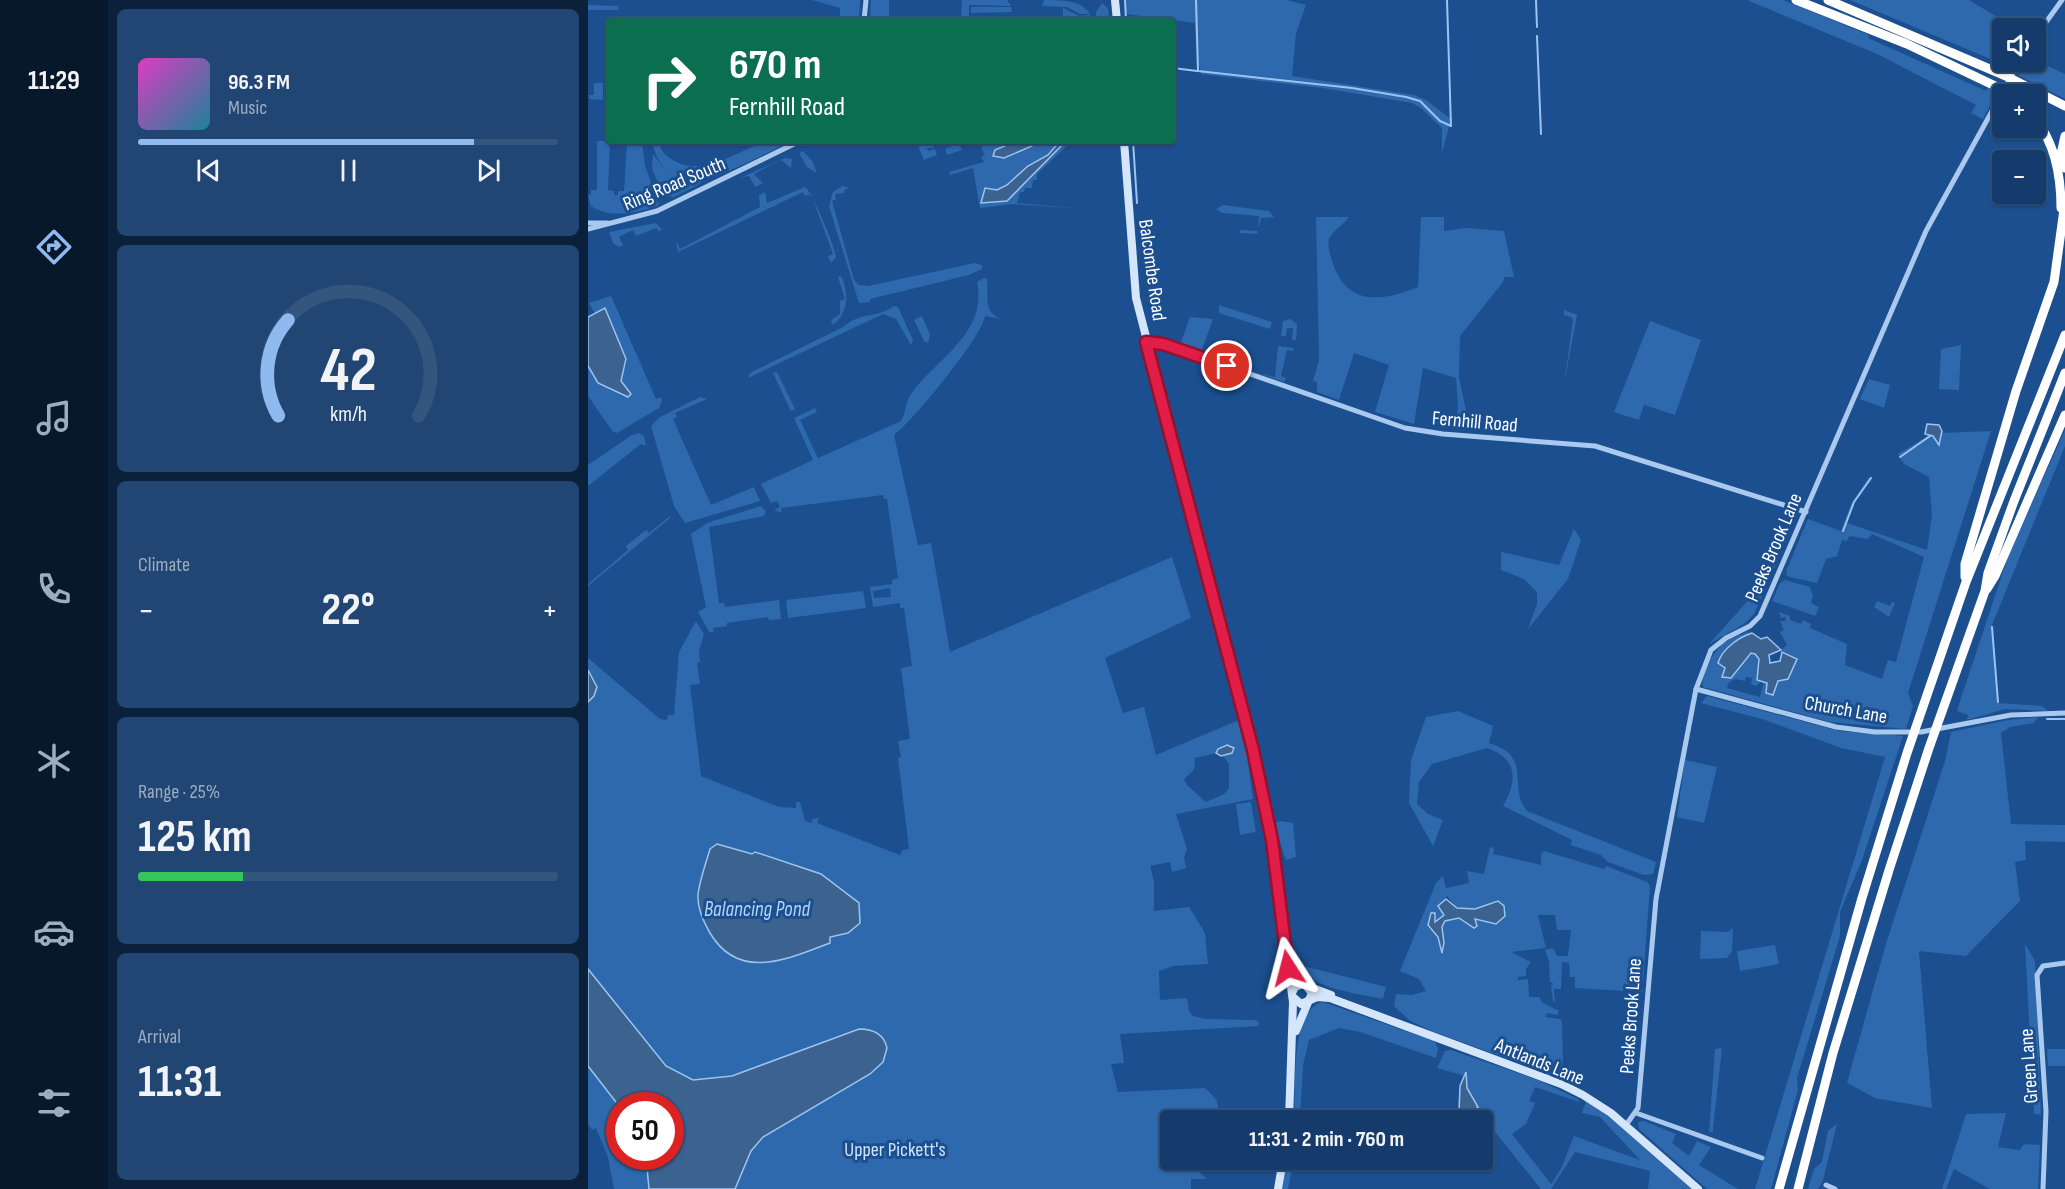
<!DOCTYPE html>
<meta charset="utf-8">
<style>
body{margin:0;font-family:"Sofia Sans Condensed",sans-serif;background:#214673;color:#f1f3f6;height:100vh;display:flex;flex-direction:column;font-size:22px;white-space:nowrap}
*{box-sizing:border-box;margin:0}
p{font-size:20px;color:#9dadc1}
.icon{flex:none;width:33px;height:33px;fill:none;stroke:currentColor;stroke-width:2;stroke-linecap:round;stroke-linejoin:round}
.map{position:relative;flex:1;overflow:hidden}
.details{display:flex;flex-direction:column;gap:9px;padding:9px;background:#0b203b;width:480px}
.details>*{flex:none}
.hud{position:absolute;left:18px;top:18px;width:570px;height:126px;border-radius:6px;box-shadow:0 2px 4px #0004,0 0 0 2px #33557e;background:#0b6e4f;color:#fff;overflow:hidden}
.buttons{position:absolute;left:1404px;top:18px;display:grid;gap:12px}
.buttons a{display:grid;place-items:center;width:54px;height:54px;border-radius:6px;background:#143b6b;box-shadow:0 2px 4px #0004,0 0 0 2px #33557e;font-size:30px}
.speed{position:absolute;left:18px;top:1092px;display:flex;gap:12px;font-size:30px;font-weight:700;text-align:center}
.speed>*{display:grid;place-content:center;width:78px;height:78px;border-radius:50%;background:#143b6b;box-shadow:0 2px 4px #0004,0 0 0 2px #33557e;line-height:1}
.speed .limit{border:9px solid #d22;background:#fff;color:#111}
.pin{position:absolute;display:grid;place-items:center;width:51px;height:51px;color:#fff;margin:-26px;border:3px solid #fff;border-radius:50%;box-shadow:0 2px 6px #0007}
.me{position:absolute;width:66px;margin:-33px;rotate:351deg;stroke-linejoin:round;filter:drop-shadow(0 0 4px #0008)}
.turn{display:flex;align-items:center;gap:21px;height:126px;padding:0 24px;font-size:27px}
.turn .icon{width:78px;height:78px;stroke-width:2.5}
.turn b{display:block;font-size:42px;line-height:51px}
.big{font-size:45px;font-weight:700;line-height:1.1}
.details .widget{flex:1;display:flex;flex-direction:column;justify-content:center;gap:9px;min-width:0;padding:0 21px;border-radius:9px;background:#214673}
.details .dial{align-items:center;gap:0}
.dial svg{height:156px;overflow:visible;fill:none;stroke:#33557e;stroke-width:7;stroke-linecap:round;text-anchor:middle}
.dial text{fill:#f1f3f6;stroke:none}
.song{display:flex;align-items:center;gap:18px}
.cover{width:72px;height:72px;border-radius:9px;background:linear-gradient(135deg,hsl(310 70% 55%),hsl(190 70% 35%))}
.played{height:6px;border-radius:3px;background:linear-gradient(90deg,#90b9f0 80%,#33557e 80%)}
.keys{display:flex;justify-content:space-around;direction:ltr}
.heat{display:flex;justify-content:space-between;align-items:center;font-size:33px;direction:ltr}
.charge{height:9px;border-radius:4px;background:linear-gradient(90deg,#34c759 25%,#33557e 0)}
.trip{position:absolute;left:572px;top:1110px;width:333px;height:60px;border-radius:6px;background:#143b6b;box-shadow:0 2px 4px #0004,0 0 0 2px #33557e;font-weight:700;line-height:60px;text-align:center}
main{display:flex;flex:1;min-height:0}
.tabs{display:flex;flex-direction:column;width:108px;justify-content:space-around;align-items:center;background:#08182b;color:#9dadc1}
.tabs .icon{width:42px;height:42px}
.tabs .current{color:#90b9f0}
.tabs b{font-size:27px;color:#f1f3f6}
.map>svg:first-child{display:block}
</style>
<main>
<nav class="tabs">
<b>11:29</b>
<svg class="icon current" aria-label="directions" viewBox="0 0 24 24"><path d="M12 3l9 9-9 9-9-9zM9 14v-3h6M13 9l2 2-2 2"/></svg>
<svg class="icon" aria-label="music" viewBox="0 0 24 24"><path d="M9 18V5l10-2v13"/><circle cx="6" cy="18" r="3"/><circle cx="16" cy="16" r="3"/></svg>
<svg class="icon" aria-label="phone" viewBox="0 0 24 24"><path d="M5 4h4l2 5-3 2q2 4 5 5l2-3 5 2v4C11 20 4 13 5 4z"/></svg>
<svg class="icon" aria-label="climate" viewBox="0 0 24 24"><path d="M12 3v18M4 7l16 10M4 17L20 7"/></svg>
<svg class="icon" aria-label="car" viewBox="0 0 24 24"><path d="M5 17H2v-5l4-1 3-4h7l3 4 3 1v5h-3M9 17h6M6 11h13"/><circle cx="7" cy="17" r="2"/><circle cx="17" cy="17" r="2"/></svg>
<svg class="icon" aria-label="filters" viewBox="0 0 24 24"><path d="M4 7h16M4 17h16"/><circle cx="9" cy="7" r="2"/><circle cx="15" cy="17" r="2"/></svg>
</nav>
<section class="details">
<div class="widget">
<div class="song"><i class="cover"></i><div><b>96.3 FM</b><p>Music</p></div></div>
<div class="played"></div>
<div class="keys"><svg class="icon" aria-label="previous" viewBox="0 0 24 24"><path d="M18 5L8 12l10 7zM5 5v14"/></svg><svg class="icon" aria-label="pause" viewBox="0 0 24 24"><path d="M8 5v14M16 5v14"/></svg><svg class="icon" aria-label="next" viewBox="0 0 24 24"><path d="M6 5l10 7-10 7zM19 5v14"/></svg></div>
</div>
<div class="widget dial"><svg viewBox="0 0 100 80">
<path d="M14 69A42 42 0 1 1 86 69"/>
<path d="M14 69A42 42 0 0 1 19 20" stroke="#90b9f0"/>
<text x="50" y="56" font-size="32" font-weight="700">42</text>
<text x="50" y="72" font-size="11">km/h</text>
</svg></div>
<div class="widget"><p>Climate</p>
<div class="heat"><a>−</a><b class="big">22°</b><a>+</a></div>
</div>
<div class="widget"><p>Range · 25%</p><b class="big">125 km</b><div class="charge"></div></div>
<div class="widget"><p>Arrival</p><b class="big">11:31</b></div>
</section>
<div class="map">
<svg width="1477" height="1189" viewBox="0 0 1477 1189">
<rect width="100%" height="100%" fill="#1b4f8f"/>
<!-- green -->
<g fill="#2e69ad" fill-rule="evenodd">
<polygon points="224,0 272,0 271,21 252,21 252,8"/>
<polygon points="283,0 301,0 301,21 282,21"/>
<polygon points="374,0 419,0 423,6 381,5 381,21 373,21"/>
<path d="M456 0C473 0 494 0 502 14H492L479 7 454 6Z"/>
<polygon points="537,0 698,0 718,5 708,33 704,76 826,95 838,100 863,119 854,153 854,128 833,108 824,103 735,88 613,74 612,67 609,66 607,23 538,14"/>
<polygon points="1159,0 1195,0 1281,35 1280,38 1398,91 1399,88 1409,93 1395,119 1383,113 1388,105 1289,54"/>
<polygon points="1262,0 1381,0 1427,28 1414,28 1414,62 1427,62 1424,68"/>
<polygon points="514,3 520,8 521,21 508,21 508,12"/>
<polygon points="0,5 30,6 30,10 0,10"/>
<polygon points="383,7 423,7 424,12 383,13"/>
<polygon points="475,8 491,16 502,15 503,21 475,21"/>
<polygon points="1448,60 1477,74 1477,99 1430,75 1438,62"/>
<polygon points="6,83 15,83 15,100 1,99 1,95 6,95"/>
<path d="M9 141H22L20 190 26 191V195H30V191H36L39 143 32 141H54L57 165 71 205C52 213 22 219 3 206L0 195 3 194V190H9Z"/>
<path d="M64 141H72C71 146 74 152 79 156 111 182 145 152 176 143 184 140 192 142 200 143 173 155 125 183 97 182 80 181 66 156 64 141Z"/>
<polygon points="328,141 343,141 346,148 338,148 341,151 347,149 349,155 336,160"/>
<polygon points="362,141 370,141 374,150 359,155 357,149 364,146"/>
<polygon points="406,141 432,141 426,142 416,158 444,146 447,141 472,141 460,155 440,166 419,185 409,190 397,189 393,203 419,201 478,141 484,141 449,174 449,180 445,180 444,188 437,188 436,192 432,192 429,203 497,209 424,204 392,208 385,168 362,175 361,172 396,162 393,157 397,155 393,147"/>
<polygon points="215,151 224,161 229,173 219,167 211,153"/>
<polygon points="65,154 77,170 92,183 117,181 86,197 75,196 64,168"/>
<polygon points="197,158 204,159 203,168 193,160 166,174 175,183 167,187 161,176 152,178"/>
<polygon points="254,186 262,188 256,190 256,193 247,194 248,199 244,201 266,280 271,285 280,286 387,263 394,265 394,269 381,275 282,299 282,302 271,303 241,206 245,192"/>
<path d="M217 187C225 194 246 244 248 257L243 263 240 256 245 254 223 194 217 196 215 192 90 252 88 241 92 249 172 207 171 195 177 192 179 203Z"/>
<polygon points="635,205 681,211 686,217 673,218 669,234 652,233 652,230 670,231 671,216 634,213 628,209"/>
<path d="M728 217H761C756 224 747 229 742 237 738 245 743 256 745 264 760 307 795 301 830 287L833 217H856V231L878 228 916 231 926 277H916L915 282 872 336 871 377 882 430 867 429 870 407 868 378 835 368 826 424 787 412 801 365 766 353 751 400 729 392V382L725 381 731 360Z"/>
<polygon points="68,223 74,230 70,231 69,228 48,236 45,230 31,237 35,245 31,247 25,243 21,232"/>
<path d="M253 276C261 294 261 312 245 325L243 320 252 314V301L257 299 250 277Z"/>
<path d="M396 278 399 279C401 296 394 313 414 319L397 316C394 337 325 421 306 435L330 545 343 543 362 652 584 557 603 618 517 658 535 713 556 707 568 755 651 720 657 741 665 799 588 814 599 849 596 858 598 868 584 872 582 862 562 866 566 881V911L601 907 617 933 620 964 585 966 571 971 572 1000 599 998 601 1011 605 1016 617 1019 665 1020 670 1021 671 1026 532 1034 536 1063 523 1064 530 1092 617 1088 628 1099 631 1110 639 1109V1120H582V1160H604L607 1169 619 1179H603V1189H26L20 1157 8 1128 4 1130 0 1124V702L9 687 0 670V658L72 719 79 720 80 715H86L91 652 108 621 116 634 111 651 112 662 109 663 112 684 102 685 113 776 191 807 208 808V802H212L217 821 224 823V819L231 818 229 823 312 855 315 850 321 849 310 758 313 757 310 741 322 739 313 668 324 666 316 608H312V603L285 607 282 587 304 584V580L310 578 299 499H296L295 495 193 508 194 513 186 510 192 507 189 501 183 503 173 484 225 460 206 418 227 408 229 412 212 420 230 458 313 421C318 413 317 402 323 394 348 358 400 334 389 282ZM302 588 303 597 286 598 285 591ZM639 745 645 747 639 755 635 756 641 764V788L636 794 618 802 599 785 596 779 606 770 607 758 628 753ZM32 1106H82V1156H32Z"/>
<path d="M23 296 68 399 73 397 74 401 71 408 29 433 25 432 0 396V366C11 387 20 383 35 397L33 381 39 362 17 308 7 314 1 303Z"/>
<polygon points="631,305 684,322 682,329 631,313"/>
<path d="M306 306 310 307 325 340 323 345 308 319 295 314 160 378 162 373 255 327C274 311 287 319 306 306Z"/>
<polygon points="976,310 989,315 976,385 985,320 983,317 976,315"/>
<polygon points="334,316 342,335 340,343 336,341 326,320"/>
<polygon points="602,317 625,319 613,352 592,345"/>
<polygon points="702,319 709,324 708,340 704,340 705,328 699,328 698,336 693,336 695,321"/>
<polygon points="1062,321 1113,340 1087,415 1056,405 1051,420 1026,412"/>
<polygon points="1373,345 1371,390 1351,389 1353,349"/>
<polygon points="690,346 706,348 705,351 699,350 693,376 698,378 696,382 670,373 687,377"/>
<polygon points="189,372 207,409 203,411 185,373"/>
<polygon points="1281,379 1302,385 1296,408 1272,399"/>
<polygon points="112,397 119,399 87,413 89,417 85,419 123,505 166,487 172,501 97,523 86,506 63,426 72,417"/>
<polygon points="1477,430 1477,446 1404,625 1410,703 1454,706 1460,711 1417,709 1379,720 1380,715 1369,711 1370,707 1421,554"/>
<path d="M1403 431 1320 693 1325 706 1318 729 1242 722 1115 687C1112 673 1127 648 1139 641 1146 636 1155 634 1163 631L1144 645 1169 655 1171 671 1169 676 1174 681 1168 686 1163 684 1164 678 1158 677 1157 681 1148 679 1141 682 1139 688 1172 697 1176 681 1180 683 1178 692 1186 694 1190 681 1200 679 1209 659 1193 650 1199 645 1192 632 1196 630 1192 621H1198L1197 617 1193 618 1191 612 1202 616V620L1213 624 1215 620 1223 624 1222 628 1259 644 1257 665 1294 679 1300 660 1308 662 1336 557 1284 534 1280 539 1261 536 1259 541 1254 540 1249 556 1238 559 1229 583 1202 577 1198 575 1199 569 1220 519 1253 531 1263 504 1281 477 1284 478 1267 502 1259 523 1339 550 1344 515 1341 477 1316 464 1310 454 1340 436H1345L1351 445 1353 433Z"/>
<polygon points="51,433 56,436 58,446 53,444 0,486 0,465 44,435"/>
<polygon points="173,506 178,511 176,516 121,527 131,603 136,603 137,607 191,600 193,619 181,620 180,617 139,623 139,626 125,628 126,632 121,632 110,612 118,607 103,534 119,523"/>
<polygon points="82,516 82,518 0,586 0,584 40,550 38,546 58,530 61,533"/>
<polygon points="986,529 993,540 980,579 940,629 949,604 949,592 936,579 913,570 913,552 971,565"/>
<polygon points="1193,553 1166,614 1156,624 1121,644 1157,604"/>
<polygon points="1197,580 1222,587 1225,596 1223,603 1231,607 1227,616 1184,601 1192,583"/>
<polygon points="275,591 278,608 200,618 198,600"/>
<polygon points="1289,601 1302,606 1304,602 1307,603 1301,617 1286,607"/>
<polygon points="1119,696 1251,731 1315,736 1274,860 1252,912 1252,936 1209,1078 1210,1090 1183,1189 1167,1189 1297,757 1253,748 1177,720 1113,703"/>
<path d="M870 711 905 726 901 743C946 756 919 787 939 811L1068 862 1065 874 1056 875 1020 862 1013 855 983 845 984 840 915 806C929 782 931 759 899 748L844 764 831 782 829 804 840 814 855 820 845 846 821 803 823 760 838 717Z"/>
<polygon points="1450,717 1446,723 1422,727 1413,733 1423,824 1477,825 1477,842 1437,841 1438,860 1427,862 1432,901 1378,956 1331,951 1344,1108 1287,1098 1259,1083 1297,947 1357,761 1363,732 1420,720"/>
<polygon points="1097,760 1129,767 1116,823 1089,817"/>
<polygon points="663,802 668,832 652,835 648,804"/>
<polygon points="693,821 705,823 708,857 698,860 685,823"/>
<path d="M902 847 906 848 905 854 953 865V854L956 851 1016 869 1018 866 1059 882 1062 886 1055 982 1049 983 1050 989H1055L1054 992 987 988V977H982L981 963 974 962 973 989H966L967 1002 965 1001 963 985 966 984 962 982 961 961 957 950 965 948 969 956H980L983 930H969L967 915H950L958 948 923 952 943 962 938 969V976L930 977V980L940 979 941 997H951L955 1003 971 1011 969 1015 959 1013 958 1017 972 1019 974 1022 975 1062 971 1077 843 1031 821 1020 806 1006 808 994 824 995 838 991 831 979 812 971 848 883 855 876 858 888 881 883 879 871 896 874ZM859 896 869 908C876 907 882 909 889 909 901 908 904 896 916 906L917 915 908 924 887 920 889 925 886 928 871 918 857 921 854 927 856 952 850 937 840 927 842 914 847 913 848 922 856 915 850 905Z"/>
<polygon points="1145,928 1144,951 1139,958 1112,959 1113,931 1140,932"/>
<polygon points="1437,944 1447,961 1453,1115 1446,1114"/>
<polygon points="1187,945 1191,964 1152,971 1149,951"/>
<path d="M711 965 798 987 795 999C772 994 722 989 711 965Z"/>
<path d="M735 1002 846 1041 850 1048 848 1058 772 1032 751 1028 721 1040 715 1065 712 1120H706C708 1092 701 1009 735 1002Z"/>
<polygon points="1134,1048 1125,1129 1125,1133 1121,1132 1127,1049"/>
<polygon points="1459,1049 1477,1049 1477,1066 1460,1066"/>
<polygon points="863,1050 950,1080 990,1099 991,1102 947,1087 941,1101 947,1103 938,1124 924,1134 963,1184 973,1169 986,1136 1052,1160 1012,1117 994,1113 998,1101 1026,1120 1104,1189 1060,1189 1062,1171 987,1152 963,1189 953,1189 903,1127 885,1113 890,1107 879,1088 878,1072 874,1077 874,1075 849,1068 857,1051"/>
<polygon points="1418,1113 1410,1147 1432,1150 1436,1144 1452,1145 1450,1189 1402,1189 1366,1169 1358,1189 1354,1189 1378,1114"/>
<polygon points="1056,1121 1088,1134 1084,1143 1101,1156 1109,1141 1123,1147 1111,1165 1150,1189 1119,1189 1051,1129 1050,1122"/>
<polygon points="1249,1124 1235,1180 1230,1189 1220,1189 1226,1169 1234,1162 1240,1131"/>
<polygon points="622,1160 639,1160 637,1163 642,1166 639,1171 621,1167"/>
<polygon points="699,1160 706,1160 700,1189 694,1189"/>
</g>
<!-- water -->
<g fill="#3c6290" stroke="#9cc4f0" stroke-width="1.5">
<polygon points="447,141 444,146 416,158 405,156 407,150 426,142"/>
<polygon points="472,141 478,141 419,201 393,203 397,188 409,190 419,185 440,166 460,155"/>
<polygon points="17,308 38,359 33,381 43,394 40,397 10,383 0,366 0,317"/>
<polygon points="1339,424 1351,425 1354,431 1351,445 1345,436 1337,434"/>
<path d="M1164 633 1173 639 1179 637 1193 650 1181 655 1182 663 1192 661 1194 652 1209 659 1200 679 1190 681 1185 695 1178 693 1179 683 1169 680 1171 659 1167 654 1163 653 1143 678 1134 677 1137 668 1130 663C1134 649 1151 637 1164 633Z"/>
<polygon points="0,670 9,687 6,696 0,702"/>
<polygon points="639,745 646,748 644,753 633,756 628,753 630,749"/>
<path d="M129 844 164 854 167 852 233 874 271 903 272 923 260 933 242 937V943C200 959 151 982 122 933 115 921 109 908 110 894 112 879 118 863 122 849Z"/>
<polygon points="858,899 869,908 887,909 910,901 916,906 917,916 908,924 887,919 889,926 886,928 871,918 857,921 854,927 856,943 854,953 850,937 840,925 843,913 847,913 847,922 856,915 850,906"/>
<path d="M0 969 78 1066 105 1080 144 1076 271 1029C285 1029 296 1034 299 1048L295 1062 282 1074 175 1137 163 1151 147 1189H61L58 1157 82 1156V1106H31L0 1066Z"/>
<polygon points="878,1072 879,1088 890,1107 877,1117 871,1111 872,1086"/>
</g>
<g fill="none" stroke-linecap="round" stroke-linejoin="round">
<!-- stream -->
<g stroke="#9cc4f0" stroke-width="2">
<polyline points="537,0 538,21"/>
<polyline points="608,0 610,71 764,88 818,97 832,101 852,121 863,126 859,0"/>
<polyline points="948,0 949,27"/>
<polyline points="192,18 193,21"/>
<polyline points="949,36 953,134"/>
<polyline points="585,68 609,71"/>
<polyline points="545,141 549,203"/>
<polyline points="1312,457 1342,436"/>
<polyline points="1255,531 1266,502 1283,478"/>
<polyline points="1404,627 1410,702"/>
<polyline points="1459,719 1477,719"/>
</g>
<!-- street -->
<g stroke="#a9c9ee" stroke-width="5">
<polyline points="276,21 278,0"/>
<polyline points="1448,36 1474,0"/>
<polyline points="0,223 20,223"/>
<polyline points="0,229 69,211 212,141"/>
<polyline points="558,342 579,345 817,428 855,434 1007,446 1218,512"/>
<polyline points="1108,689 1248,727 1287,732 1333,732 1423,715 1477,713"/>
<polyline points="1048,1113 1174,1158"/>
<polyline points="1038,1125 1050,1108 1068,899 1108,689 1123,650 1138,638 1162,626 1172,616 1338,231 1431,62"/>
<polyline points="1238,1185 1247,1189"/>
<polyline points="1455,1189 1458,1111 1449,975 1455,966 1477,963"/>
</g>
<!-- secondary -->
<g stroke="#d6e6fa" stroke-width="8">
<polyline points="527,0 529,21"/>
<polyline points="536,141 548,298 665,750 682,830 705,1002 701,1120"/>
<polyline points="701,966 724,993 708,1031"/>
<polyline points="704,993 707,987 714,984 743,995"/>
<polyline points="705,997 713,1004 729,997 742,998 973,1084 995,1095 1023,1113 1110,1189"/>
<polyline points="690,1189 695,1160"/>
</g>
<!-- highway -->
<g stroke="#fff" stroke-width="9">
<polyline points="1208,0 1319,44 1424,94"/>
<polyline points="1240,0 1418,76 1477,106"/>
<path d="M1448 120C1467 144 1473 177 1473 208"/>
<polyline points="1477,136 1473,154 1477,168"/>
<polyline points="1377,577 1377,564 1428,391 1466,282 1477,202"/>
<polyline points="1399,589 1407,576 1477,415"/>
<polyline points="1191,1189 1274,898 1319,753 1378,582 1477,335"/>
<polyline points="1210,1189 1245,1053 1302,867 1341,748 1397,591 1400,573 1426,501 1477,373"/>
</g>
</g>
<g fill="none" stroke-linecap="round" stroke-linejoin="round">
<defs>
<polyline id="route" points="639,366 575,344 558,342 665,750 684,840 700,968"/>
</defs>
<!-- route casing -->
<use href="#route" stroke="#92132f" stroke-width="15"/>
<!-- route -->
<use href="#route" stroke="#e11d48" stroke-width="10"/>
</g>
<g text-anchor="middle" stroke-width="6" stroke-linejoin="round" paint-order="stroke">
<!-- street labels -->
<g font-size="20" fill="#fff" stroke="#1b4f8f">
<text transform="translate(86 183) rotate(-23)" y="7">Ring Road South</text>
<text transform="translate(565 270) rotate(82)" y="7">Balcombe Road</text>
<text transform="translate(887 421) rotate(5)" y="7">Fernhill Road</text>
<text transform="translate(1185 547) rotate(-67)" y="7">Peeks Brook Lane</text>
<text transform="translate(1258 709) rotate(10)" y="7">Church Lane</text>
<text transform="translate(1042 1016) rotate(-86)" y="7">Peeks Brook Lane</text>
<text transform="translate(952 1061) rotate(22)" y="7">Antlands Lane</text>
<text transform="translate(1440 1066) rotate(-94)" y="7">Green Lane</text>
</g>
<!-- park labels -->
<g font-size="20" fill="#cfe3fa" stroke="#1b4f8f">
<text x="307" y="1156">Upper Pickett's</text>
</g>
<!-- water labels -->
<g font-size="21" font-style="italic" fill="#b5d3f5" stroke="#1b4f8f">
<text x="169" y="916">Balancing Pond</text>
</g>
</g>
</svg>
<div class="buttons">
<a><svg class="icon" aria-label="sound" viewBox="0 0 24 24"><path d="M4 9h4l5-4v14l-5-4H4zM17 9q2 3 0 6"/></svg></a>
<a>+</a>
<a>−</a>
</div>
<div class="speed"><div class="limit">50</div></div>
<div class="pin" style="left:639px;top:366px;background:#d93025"><svg class="icon" aria-label="arrive" viewBox="0 0 24 24"><path d="M6 21V4h12l-3 4 3 4H6"/></svg></div>
<svg class="me" style="left:700px;top:968px" viewBox="-20 -20 40 40"><path d="M0-17L14 15 0 8-14 15z" fill="#e11d48" stroke="#fff" stroke-width="4"/></svg>
<div class="trip">11:31 · 2 min · 760 m</div>
<div class="hud">
<div class="turn"><svg class="icon" aria-label="right" viewBox="0 0 24 24"><path d="M7 20v-9h11M14 6l5 5-5 5"/></svg><div><b>670 m</b>Fernhill Road</div></div>
</div>
</div>
</main>
